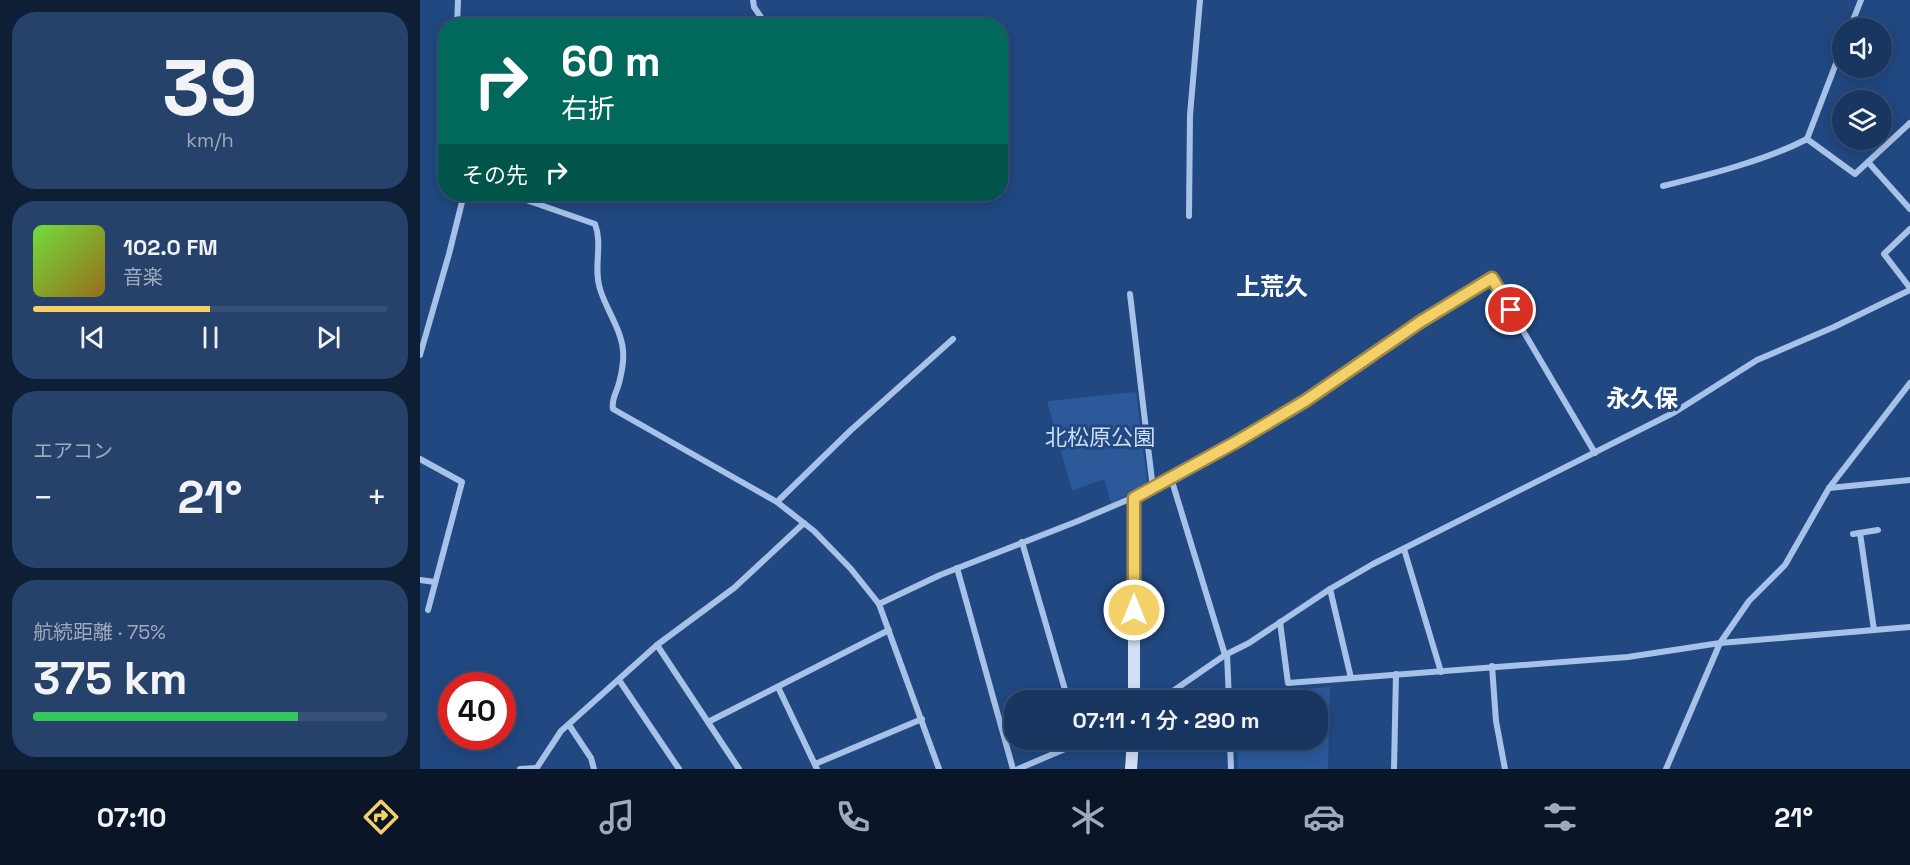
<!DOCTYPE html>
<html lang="ja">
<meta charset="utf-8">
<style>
body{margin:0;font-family:"Space Grotesk","Noto Sans JP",sans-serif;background:#26416a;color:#f1f3f6;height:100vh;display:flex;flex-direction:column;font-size:22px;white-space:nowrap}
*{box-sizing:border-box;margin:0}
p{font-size:20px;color:#9fabbd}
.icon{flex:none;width:33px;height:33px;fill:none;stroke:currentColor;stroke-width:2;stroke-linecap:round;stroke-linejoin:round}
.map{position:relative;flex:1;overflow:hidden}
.details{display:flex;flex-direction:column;gap:12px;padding:12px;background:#0e1e35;width:420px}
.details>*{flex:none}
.banner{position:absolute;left:18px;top:18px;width:570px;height:183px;border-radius:24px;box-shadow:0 3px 15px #0003,0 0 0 2px #375076;background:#00695c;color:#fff;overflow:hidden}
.controls{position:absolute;left:1412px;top:18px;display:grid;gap:12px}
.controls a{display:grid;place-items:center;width:60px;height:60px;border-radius:50%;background:#193661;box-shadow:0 3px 15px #0003,0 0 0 2px #375076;font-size:30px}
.speed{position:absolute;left:18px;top:672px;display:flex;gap:12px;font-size:30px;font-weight:700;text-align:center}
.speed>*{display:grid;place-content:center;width:78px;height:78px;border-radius:50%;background:#193661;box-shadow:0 3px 15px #0003,0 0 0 2px #375076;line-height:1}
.speed .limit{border:9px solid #d22;background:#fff;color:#111}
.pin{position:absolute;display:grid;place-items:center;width:51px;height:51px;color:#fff;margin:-26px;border:3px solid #fff;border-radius:50%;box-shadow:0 2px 6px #0007}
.me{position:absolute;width:66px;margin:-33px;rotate:0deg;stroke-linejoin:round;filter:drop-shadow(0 0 4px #0008)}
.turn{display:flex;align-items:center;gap:21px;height:126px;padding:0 24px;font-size:27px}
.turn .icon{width:78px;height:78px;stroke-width:2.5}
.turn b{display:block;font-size:42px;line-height:51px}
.then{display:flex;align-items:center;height:57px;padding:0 24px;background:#0003;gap:12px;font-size:22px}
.big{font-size:45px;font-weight:600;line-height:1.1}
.details .tile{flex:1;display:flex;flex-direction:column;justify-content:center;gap:9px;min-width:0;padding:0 21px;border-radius:24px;background:#26416a}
.details .dial{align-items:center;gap:0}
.dial b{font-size:78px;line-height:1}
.song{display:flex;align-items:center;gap:18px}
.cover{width:72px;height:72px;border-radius:9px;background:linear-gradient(135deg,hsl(100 70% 55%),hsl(40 70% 35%))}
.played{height:6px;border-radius:3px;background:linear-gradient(90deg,#f4d069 50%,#375076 50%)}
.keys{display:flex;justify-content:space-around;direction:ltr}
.heat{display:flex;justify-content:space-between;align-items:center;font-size:33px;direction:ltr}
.charge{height:9px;border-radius:4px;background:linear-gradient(90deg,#34c759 75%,#375076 0)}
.trip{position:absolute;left:584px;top:690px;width:324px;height:60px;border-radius:24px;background:#193661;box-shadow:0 3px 15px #0003,0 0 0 2px #375076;font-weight:600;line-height:60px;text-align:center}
.menu{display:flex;height:96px;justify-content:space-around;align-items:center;background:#0a1627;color:#9fabbd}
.menu .icon{width:42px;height:42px}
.menu .current{color:#f4d069}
.menu b{font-size:27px;color:#f1f3f6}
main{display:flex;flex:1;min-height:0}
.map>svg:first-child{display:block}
</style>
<main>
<section class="details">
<div class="tile dial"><b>39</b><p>km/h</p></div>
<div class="tile">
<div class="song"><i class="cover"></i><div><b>102.0 FM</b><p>音楽</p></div></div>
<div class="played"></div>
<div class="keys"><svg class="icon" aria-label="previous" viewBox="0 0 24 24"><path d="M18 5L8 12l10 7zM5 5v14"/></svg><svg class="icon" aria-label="pause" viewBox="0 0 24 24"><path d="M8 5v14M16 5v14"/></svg><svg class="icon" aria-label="next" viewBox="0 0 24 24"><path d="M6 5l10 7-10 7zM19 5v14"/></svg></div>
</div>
<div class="tile"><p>エアコン</p>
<div class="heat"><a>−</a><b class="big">21°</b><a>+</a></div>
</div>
<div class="tile"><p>航続距離 · 75%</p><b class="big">375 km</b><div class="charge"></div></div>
</section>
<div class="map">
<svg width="1490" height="769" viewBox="0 0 1490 769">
<rect width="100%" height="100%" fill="#214881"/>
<!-- green -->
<g fill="#2b5999">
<polygon points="716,392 727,481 722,488 691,503 684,479 652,491 627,401"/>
<polygon points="910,687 908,769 818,769 817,751 867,748 867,740 897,740 897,700 865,700 864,690"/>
</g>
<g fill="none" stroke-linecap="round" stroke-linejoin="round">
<!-- street -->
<g stroke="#a7c2e8" stroke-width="6">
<polyline points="333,0 334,7 347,26"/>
<polyline points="37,26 38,0"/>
<polyline points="1430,28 1441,0"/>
<polyline points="1422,48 1387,139 1435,174 1490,123"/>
<polyline points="1448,162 1490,209"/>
<path d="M1243 186C1288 175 1347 160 1387 139"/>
<path d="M89 194 175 224C183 244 173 268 180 289 186 309 201 329 203 350 204 361 202 372 199 383 197 392 191 399 193 409L357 502 394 531 431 569 459 604 519 769"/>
<polyline points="769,216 770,115 780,0"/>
<polyline points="1490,229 1464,254 1490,288"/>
<polyline points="710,294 733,489"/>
<polyline points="0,355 29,254 44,194"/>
<polyline points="0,459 42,482 8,610"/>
<polyline points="751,478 805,655"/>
<polyline points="1409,488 1490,480"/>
<polyline points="357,502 431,430 533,339"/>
<polyline points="1440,533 1454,630"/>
<polyline points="1433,534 1458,530"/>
<polyline points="602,542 648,700"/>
<polyline points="984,549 1021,672"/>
<polyline points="537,568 593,769"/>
<polyline points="0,580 15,582"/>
<polyline points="910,589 931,678"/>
<polyline points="459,604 520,575 658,521 733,489 885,401 1000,322 1072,278 1175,453"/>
<polyline points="860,622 868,683 1208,657 1300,643 1490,627"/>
<polyline points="237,645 319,769"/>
<polyline points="807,654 809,700"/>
<polyline points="1072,666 1076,721 1085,769"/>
<polyline points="199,680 259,769"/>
<polyline points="358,687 397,769"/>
<polyline points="740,700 805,655 829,643 910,589 953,564 1255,412 1337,360 1414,327 1490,290"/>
<polyline points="288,722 469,630"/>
<polyline points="149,725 171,758 174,769"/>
<polyline points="810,740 811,769"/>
<polyline points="395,764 502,719"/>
<polyline points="100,769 116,768"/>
<polyline points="116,769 141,731 237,645 314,588 384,523"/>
<polyline points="598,769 666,740"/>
<polyline points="974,769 976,674"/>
<polyline points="1246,769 1300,643 1329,601 1365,565 1409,488 1490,383"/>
</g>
<!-- secondary -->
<g stroke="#d2e0f6" stroke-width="12">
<polyline points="714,700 714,498"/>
<polyline points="711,769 713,740"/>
</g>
</g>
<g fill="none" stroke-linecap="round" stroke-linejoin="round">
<defs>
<polyline id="route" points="714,610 714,498 816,442 885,401 1000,322 1072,278 1091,310"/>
</defs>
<!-- route casing -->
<use href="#route" stroke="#9f8744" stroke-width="15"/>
<!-- route -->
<use href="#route" stroke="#f4d069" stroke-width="10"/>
</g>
<g text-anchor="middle" stroke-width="6" stroke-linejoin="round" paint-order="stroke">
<!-- park labels -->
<g font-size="22" fill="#cbddf6" stroke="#214881">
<text x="680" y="445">北松原公園</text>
</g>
<!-- neighbourhood labels -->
<g font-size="24" font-weight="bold" fill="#fff" stroke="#214881">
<text x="852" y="295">上荒久</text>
<text x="1222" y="407">永久保</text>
</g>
</g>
</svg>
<div class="controls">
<a><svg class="icon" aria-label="sound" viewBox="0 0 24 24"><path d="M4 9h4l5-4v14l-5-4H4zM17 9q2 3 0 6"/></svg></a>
<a><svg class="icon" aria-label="layers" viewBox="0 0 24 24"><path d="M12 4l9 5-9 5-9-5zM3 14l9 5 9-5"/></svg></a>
</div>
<div class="speed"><div class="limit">40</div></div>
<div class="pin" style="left:1091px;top:310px;background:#d93025"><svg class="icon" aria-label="arrive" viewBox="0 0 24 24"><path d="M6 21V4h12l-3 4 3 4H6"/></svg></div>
<svg class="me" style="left:714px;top:610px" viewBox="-20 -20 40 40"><circle r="17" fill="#f4d069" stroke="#fff" stroke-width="3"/><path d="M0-11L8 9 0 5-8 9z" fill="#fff"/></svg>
<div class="trip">07:11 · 1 分 · 290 m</div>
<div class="banner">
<div class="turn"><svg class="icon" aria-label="right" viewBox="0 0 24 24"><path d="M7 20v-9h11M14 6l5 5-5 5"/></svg><div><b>60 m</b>右折</div></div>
<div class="then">その先<svg class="icon" aria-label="right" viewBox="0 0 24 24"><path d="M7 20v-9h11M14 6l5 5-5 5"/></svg></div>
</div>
</div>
</main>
<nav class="menu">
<b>07:10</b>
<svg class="icon current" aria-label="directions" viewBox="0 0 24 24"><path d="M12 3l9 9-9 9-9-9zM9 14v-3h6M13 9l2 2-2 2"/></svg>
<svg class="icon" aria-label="music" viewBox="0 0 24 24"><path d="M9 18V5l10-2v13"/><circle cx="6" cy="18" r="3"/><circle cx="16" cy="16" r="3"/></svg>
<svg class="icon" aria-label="phone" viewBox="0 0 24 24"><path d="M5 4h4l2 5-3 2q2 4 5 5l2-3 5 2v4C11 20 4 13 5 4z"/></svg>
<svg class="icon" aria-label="climate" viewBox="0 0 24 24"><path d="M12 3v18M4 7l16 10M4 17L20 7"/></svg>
<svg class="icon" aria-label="car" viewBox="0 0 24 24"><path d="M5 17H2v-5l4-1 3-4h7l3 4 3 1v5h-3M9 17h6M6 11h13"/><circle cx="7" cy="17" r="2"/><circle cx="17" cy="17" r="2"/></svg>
<svg class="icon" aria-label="filters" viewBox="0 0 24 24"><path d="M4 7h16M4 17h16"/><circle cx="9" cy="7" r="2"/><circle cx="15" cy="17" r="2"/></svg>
<b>21°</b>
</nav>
